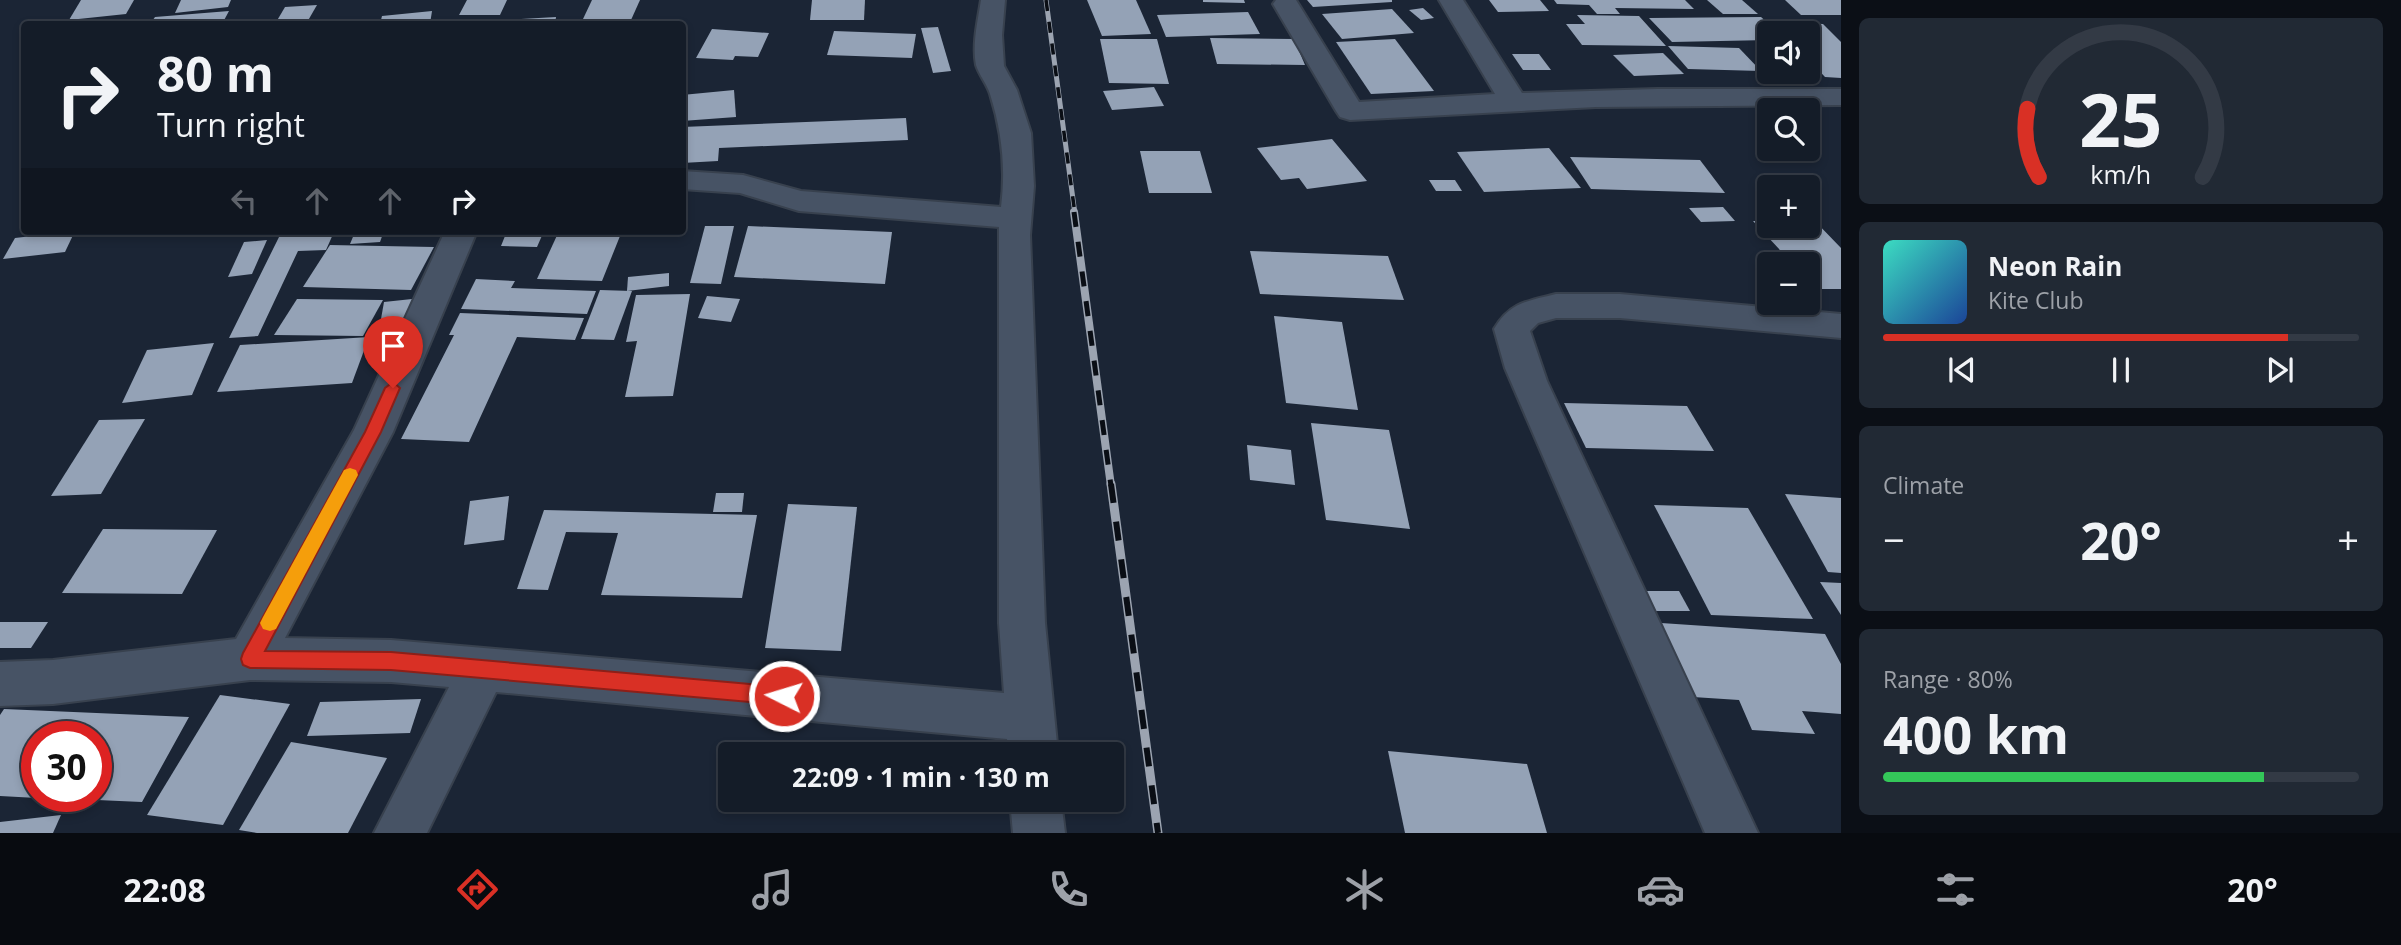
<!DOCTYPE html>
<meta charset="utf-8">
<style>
body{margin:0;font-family:"Open Sans",sans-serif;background:#212934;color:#f1f3f6;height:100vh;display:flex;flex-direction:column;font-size:26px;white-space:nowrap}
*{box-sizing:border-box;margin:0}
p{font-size:23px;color:#9da1a8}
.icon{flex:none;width:38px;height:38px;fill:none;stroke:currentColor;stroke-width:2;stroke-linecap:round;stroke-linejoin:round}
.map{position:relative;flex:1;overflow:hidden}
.side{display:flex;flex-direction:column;gap:18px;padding:18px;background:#0b0f16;width:560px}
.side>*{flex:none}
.top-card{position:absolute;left:21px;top:21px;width:665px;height:214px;border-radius:7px;box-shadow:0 4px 10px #0003,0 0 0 2px #333a45;background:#141c28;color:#f1f3f6;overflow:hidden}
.controls{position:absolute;left:1757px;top:21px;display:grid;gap:14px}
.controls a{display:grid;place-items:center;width:63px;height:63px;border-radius:7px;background:#141c28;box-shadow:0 4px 10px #0003,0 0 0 2px #333a45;font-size:35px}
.speed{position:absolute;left:21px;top:721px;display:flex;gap:14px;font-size:35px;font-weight:700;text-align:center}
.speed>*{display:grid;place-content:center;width:91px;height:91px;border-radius:50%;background:#141c28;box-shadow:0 4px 10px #0003,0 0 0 2px #333a45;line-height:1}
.speed .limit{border:10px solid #d22;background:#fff;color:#111}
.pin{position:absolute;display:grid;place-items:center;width:60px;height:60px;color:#fff;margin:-72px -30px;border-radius:50% 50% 50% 0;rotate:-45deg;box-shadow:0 0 7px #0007}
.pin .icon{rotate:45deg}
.me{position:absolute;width:77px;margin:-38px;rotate:275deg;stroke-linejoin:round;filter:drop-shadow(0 0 5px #0008)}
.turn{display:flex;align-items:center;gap:24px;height:147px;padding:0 21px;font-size:32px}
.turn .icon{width:91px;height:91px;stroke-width:2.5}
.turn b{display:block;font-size:49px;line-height:60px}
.lanes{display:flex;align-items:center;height:66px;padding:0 21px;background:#0003;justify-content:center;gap:35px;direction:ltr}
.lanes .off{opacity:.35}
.big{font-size:52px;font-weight:700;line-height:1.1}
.side .widget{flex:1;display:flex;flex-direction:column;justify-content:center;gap:10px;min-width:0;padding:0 24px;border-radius:10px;background:#212934}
.side .dial{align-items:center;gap:0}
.dial svg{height:182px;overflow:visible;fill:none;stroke:#333a45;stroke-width:7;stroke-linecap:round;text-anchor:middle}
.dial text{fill:#f1f3f6;stroke:none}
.song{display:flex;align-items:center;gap:21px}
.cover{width:84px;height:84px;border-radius:10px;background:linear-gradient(135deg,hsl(170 70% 55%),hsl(220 70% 35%))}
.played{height:7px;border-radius:4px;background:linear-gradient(90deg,#d93025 85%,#333a45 85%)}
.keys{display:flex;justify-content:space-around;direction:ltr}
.heat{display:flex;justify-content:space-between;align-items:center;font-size:38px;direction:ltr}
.charge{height:10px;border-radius:5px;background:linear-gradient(90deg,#34c759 80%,#333a45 0)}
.trip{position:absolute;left:718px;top:742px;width:406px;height:70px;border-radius:7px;background:#141c28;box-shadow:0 4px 10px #0003,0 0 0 2px #333a45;font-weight:700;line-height:70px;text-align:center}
.dock{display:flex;height:112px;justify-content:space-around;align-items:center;background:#080b10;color:#9da1a8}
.dock .icon{width:49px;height:49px}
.dock .current{color:#d93025}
.dock b{font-size:32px;color:#f1f3f6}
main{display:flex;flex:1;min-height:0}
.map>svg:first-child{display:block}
</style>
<main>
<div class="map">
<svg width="1841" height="833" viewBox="0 0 1841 833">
<rect width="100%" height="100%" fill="#1b2535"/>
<!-- building -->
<g fill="#94a2b6">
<polygon points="81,0 134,0 126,14 69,20"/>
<polygon points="181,0 231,0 228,7 175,13"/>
<polygon points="467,0 507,0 500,15 459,15"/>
<polygon points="592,0 640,0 631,20 583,19"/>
<polygon points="812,0 865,0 864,20 810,20"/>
<polygon points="1087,0 1136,0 1151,34 1102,36"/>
<polygon points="1203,0 1244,0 1245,3 1203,2"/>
<polygon points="1307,0 1392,0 1392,2 1313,7"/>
<polygon points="1489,0 1540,0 1549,11 1498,12"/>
<polygon points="1554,0 1685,0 1694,9 1615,8 1620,14 1597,14 1589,5 1557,4"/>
<polygon points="1707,0 1742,0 1758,14 1723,14"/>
<polygon points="1785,0 1841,0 1841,15 1801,15"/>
<polygon points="317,5 306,24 275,24 285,7"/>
<polygon points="1423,8 1434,18 1421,20 1409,10"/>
<polygon points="1392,9 1414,33 1342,39 1322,14"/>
<polygon points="229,11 222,24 150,24 155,17"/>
<polygon points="432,11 430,24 380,24 382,16"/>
<polygon points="1248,12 1260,34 1166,37 1157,15"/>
<polygon points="1577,15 1639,16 1666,46 1582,45 1566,24 1585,24"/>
<polygon points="556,17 555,24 504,24 505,20"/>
<polygon points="1761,17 1779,33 1769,33 1769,40 1672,42 1649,18"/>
<polygon points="1774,22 1823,24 1841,42 1841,78 1825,77 1808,59 1808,33 1784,33"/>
<polygon points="938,27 951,71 933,73 921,28"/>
<polygon points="712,29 769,33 758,57 735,56 733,60 696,58"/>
<polygon points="834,31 916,34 912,58 827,55"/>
<polygon points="1210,38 1294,39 1305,65 1217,64"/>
<polygon points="1100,39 1157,39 1169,84 1109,83"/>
<polygon points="1395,39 1434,91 1371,94 1336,42"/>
<polygon points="1668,46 1739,48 1761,71 1688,69"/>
<polygon points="1663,53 1684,74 1634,76 1613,55"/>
<polygon points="1512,54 1539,54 1551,70 1523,70"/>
<polygon points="1154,87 1164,106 1112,110 1103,91"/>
<polygon points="734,90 736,117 682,121 682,95"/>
<polygon points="906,118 908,140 719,148 718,161 682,163 682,127"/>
<polygon points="1332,139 1367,181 1307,189 1299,178 1281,180 1257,148"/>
<polygon points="1549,148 1581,188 1484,192 1457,152"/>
<polygon points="1140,151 1200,151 1212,193 1149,193"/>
<polygon points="1570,157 1700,160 1725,193 1591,189"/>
<polygon points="1429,180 1455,180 1462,191 1436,191"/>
<polygon points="1723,207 1735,221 1701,222 1689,208"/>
<polygon points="1808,219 1813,219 1841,248 1841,289 1816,289 1808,281 1808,264 1793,264 1753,221 1769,221 1769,226 1808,226"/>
<polygon points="705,226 734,226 721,284 690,283"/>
<polygon points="748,226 892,232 885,284 734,277"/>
<polygon points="75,231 65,252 3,259 15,238"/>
<polygon points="384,231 380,242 350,244 355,232"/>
<polygon points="507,231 544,231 537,247 501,246"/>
<polygon points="559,231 622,231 602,281 537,279"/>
<polygon points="334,232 326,250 298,251 258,336 229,338 280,235"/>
<polygon points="267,240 252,274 228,277 244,242"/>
<polygon points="330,245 434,247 411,290 303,287"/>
<polygon points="1250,251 1388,256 1404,300 1260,294"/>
<polygon points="669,273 669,286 627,291 628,277"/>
<polygon points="476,279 515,281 511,288 596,291 587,314 461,309"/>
<polygon points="600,290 632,291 614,340 581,339"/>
<polygon points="690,294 673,396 625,397 637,341 626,342 636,295"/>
<polygon points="707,296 740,299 731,322 698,318"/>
<polygon points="297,299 383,300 363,336 274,335"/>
<polygon points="412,299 407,332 378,336 384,302"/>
<polygon points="460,313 584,318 575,340 517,337 469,442 401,439 454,335 449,335"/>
<polygon points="1274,316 1342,322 1358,410 1286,403"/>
<polygon points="369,337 352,383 217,392 240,345"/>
<polygon points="214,343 192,395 122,403 147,350"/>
<polygon points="1564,403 1687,406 1714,451 1586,448"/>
<polygon points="145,419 101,494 51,496 99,420"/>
<polygon points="1311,423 1389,430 1410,529 1326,520"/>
<polygon points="1247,445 1291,450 1295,485 1250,480"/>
<polygon points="716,493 744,493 742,512 713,512"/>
<polygon points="1785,494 1841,498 1841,573 1828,572"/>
<polygon points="509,496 504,540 464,545 470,501"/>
<polygon points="788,504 857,507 841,651 765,648"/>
<polygon points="1654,505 1748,508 1813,619 1711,615"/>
<polygon points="544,510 757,515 742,598 601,595 618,533 566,532 548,590 517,589"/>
<polygon points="103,529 217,530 182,594 62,593"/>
<polygon points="1820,582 1841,583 1841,615"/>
<polygon points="1642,591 1679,591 1690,611 1652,611"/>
<polygon points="0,622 48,622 31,648 0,648"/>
<polygon points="1661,623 1825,634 1841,664 1841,714 1802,711 1815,734 1752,730 1739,700 1693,697"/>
<polygon points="220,695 290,704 223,825 147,815"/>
<polygon points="421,699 410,733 307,736 320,702"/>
<polygon points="4,709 189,717 142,802 52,798 52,796 96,796 96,737 37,737 37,798 0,796 0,715"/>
<polygon points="291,742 387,758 348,833 257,833 239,830"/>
<polygon points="1388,751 1527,764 1547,833 1405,833"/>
<polygon points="61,815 53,833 0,833 0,822"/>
</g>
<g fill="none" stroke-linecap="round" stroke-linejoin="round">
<defs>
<g id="minor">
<path d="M981 0H1005L1002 35 1004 66 1017 90 1031 133 1034 186 1030 235 1045 623 1058 754H1008L1007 739 496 692 427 833H374L449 687 391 682 250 680 53 704 0 706V662L53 660 236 639 354 430 445 231H477L393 432 285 638 391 640 1004 693 999 623V227L799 211 740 193 682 189V171L743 175 801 191 1001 207C1006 168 1002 132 990 94 987 84 979 75 976 65 972 44 978 20 981 0Z"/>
<polygon points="1276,0 1296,0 1359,102 1495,94 1439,0 1463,0 1522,93 1657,89 1841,89 1841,105 1596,107 1350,120 1340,117 1336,111 1273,4"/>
<path d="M1556 294H1620L1841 314V338L1620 318H1556L1538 323 1530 331 1547 381 1758 833H1705L1505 368 1494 329C1510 302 1528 301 1556 294Z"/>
<polygon points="1010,800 1061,800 1065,833 1013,833"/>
</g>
</defs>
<!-- minor casing -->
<use href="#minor" stroke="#38414e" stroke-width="4"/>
<!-- minor -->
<use href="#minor" fill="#475365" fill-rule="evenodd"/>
<defs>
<polyline id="rail-far2" points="1046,0 1075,214"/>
<polyline id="rail-far1" points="1074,212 1111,486"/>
<polyline id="rail" points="1111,484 1158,833"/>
</defs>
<!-- rail-far2 casing -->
<use href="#rail-far2" stroke="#9ca4b1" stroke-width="5"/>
<!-- rail-far1 casing -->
<use href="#rail-far1" stroke="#9ca4b1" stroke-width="8"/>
<!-- rail casing -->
<use href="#rail" stroke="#9ca4b1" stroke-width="9"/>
<!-- rail-far2 -->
<use href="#rail-far2" stroke="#0a0e15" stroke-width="3.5" stroke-dasharray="11" stroke-linecap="butt"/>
<!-- rail-far1 -->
<use href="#rail-far1" stroke="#0a0e15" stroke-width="5" stroke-dasharray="15" stroke-linecap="butt"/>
<!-- rail -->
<use href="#rail" stroke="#0a0e15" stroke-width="6" stroke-dasharray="19" stroke-linecap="butt"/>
</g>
<!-- route -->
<polygon fill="#d93025" stroke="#8d1f18" stroke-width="2" points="393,382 400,388 381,432 265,651 391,652 784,687 791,689 794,696 791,702 784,705 391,670 250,668 243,665 241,659 243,653 365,432 385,388"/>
<!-- slow -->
<polygon fill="#f59e0b" points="350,468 356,470 358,475 276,629 270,631 263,629 260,623 263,617 344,470"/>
</svg>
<div class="controls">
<a><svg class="icon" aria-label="sound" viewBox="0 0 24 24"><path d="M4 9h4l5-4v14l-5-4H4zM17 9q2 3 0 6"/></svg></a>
<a><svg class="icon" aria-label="search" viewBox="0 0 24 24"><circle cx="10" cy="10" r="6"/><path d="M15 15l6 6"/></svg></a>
<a>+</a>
<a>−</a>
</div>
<div class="speed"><div class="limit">30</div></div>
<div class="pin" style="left:393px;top:388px;background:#d93025"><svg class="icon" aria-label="arrive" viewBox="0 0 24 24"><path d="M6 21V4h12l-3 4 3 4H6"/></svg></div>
<svg class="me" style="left:784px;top:696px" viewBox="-20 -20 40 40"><circle r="17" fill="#d93025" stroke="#fff" stroke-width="3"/><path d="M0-11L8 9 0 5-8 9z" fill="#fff"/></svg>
<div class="trip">22:09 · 1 min · 130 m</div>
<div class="top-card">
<div class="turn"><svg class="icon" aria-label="right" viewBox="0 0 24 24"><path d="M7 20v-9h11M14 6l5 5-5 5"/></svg><div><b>80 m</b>Turn right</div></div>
<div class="lanes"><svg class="icon off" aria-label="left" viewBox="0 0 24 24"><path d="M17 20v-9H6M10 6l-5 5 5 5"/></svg><svg class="icon off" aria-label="ahead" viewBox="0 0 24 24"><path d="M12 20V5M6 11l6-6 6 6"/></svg><svg class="icon off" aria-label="ahead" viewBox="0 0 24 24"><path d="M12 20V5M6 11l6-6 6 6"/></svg><svg class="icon" aria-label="right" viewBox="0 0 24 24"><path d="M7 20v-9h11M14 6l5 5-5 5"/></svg></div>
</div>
</div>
<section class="side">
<div class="widget dial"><svg viewBox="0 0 100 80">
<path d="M14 69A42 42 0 1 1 86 69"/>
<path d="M14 69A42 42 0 0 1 9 39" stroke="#d93025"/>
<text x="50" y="56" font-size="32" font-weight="700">25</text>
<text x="50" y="72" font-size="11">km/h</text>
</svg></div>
<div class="widget">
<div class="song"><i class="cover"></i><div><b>Neon Rain</b><p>Kite Club</p></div></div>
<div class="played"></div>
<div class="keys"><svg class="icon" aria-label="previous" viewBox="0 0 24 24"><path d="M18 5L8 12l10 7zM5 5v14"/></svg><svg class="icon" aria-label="pause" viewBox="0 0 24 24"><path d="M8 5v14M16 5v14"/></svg><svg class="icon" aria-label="next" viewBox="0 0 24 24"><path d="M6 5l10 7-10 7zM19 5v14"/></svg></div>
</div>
<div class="widget"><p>Climate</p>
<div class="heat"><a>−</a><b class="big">20°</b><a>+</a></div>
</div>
<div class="widget"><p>Range · 80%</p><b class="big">400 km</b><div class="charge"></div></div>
</section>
</main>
<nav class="dock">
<b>22:08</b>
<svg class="icon current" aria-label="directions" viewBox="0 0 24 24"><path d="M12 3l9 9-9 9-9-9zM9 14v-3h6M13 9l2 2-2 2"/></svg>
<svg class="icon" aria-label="music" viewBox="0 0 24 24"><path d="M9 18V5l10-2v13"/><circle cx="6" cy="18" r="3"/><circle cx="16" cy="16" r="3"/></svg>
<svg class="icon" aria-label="phone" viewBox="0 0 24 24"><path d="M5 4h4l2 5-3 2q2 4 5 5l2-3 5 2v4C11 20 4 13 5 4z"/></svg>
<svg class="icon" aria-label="climate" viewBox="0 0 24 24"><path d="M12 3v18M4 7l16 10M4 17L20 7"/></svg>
<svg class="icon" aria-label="car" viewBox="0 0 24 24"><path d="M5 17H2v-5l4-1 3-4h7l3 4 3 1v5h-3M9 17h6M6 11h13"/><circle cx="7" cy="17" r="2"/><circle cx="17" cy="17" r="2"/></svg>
<svg class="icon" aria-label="filters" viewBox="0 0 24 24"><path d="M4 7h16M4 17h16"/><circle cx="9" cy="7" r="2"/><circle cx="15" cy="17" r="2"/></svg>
<b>20°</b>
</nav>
